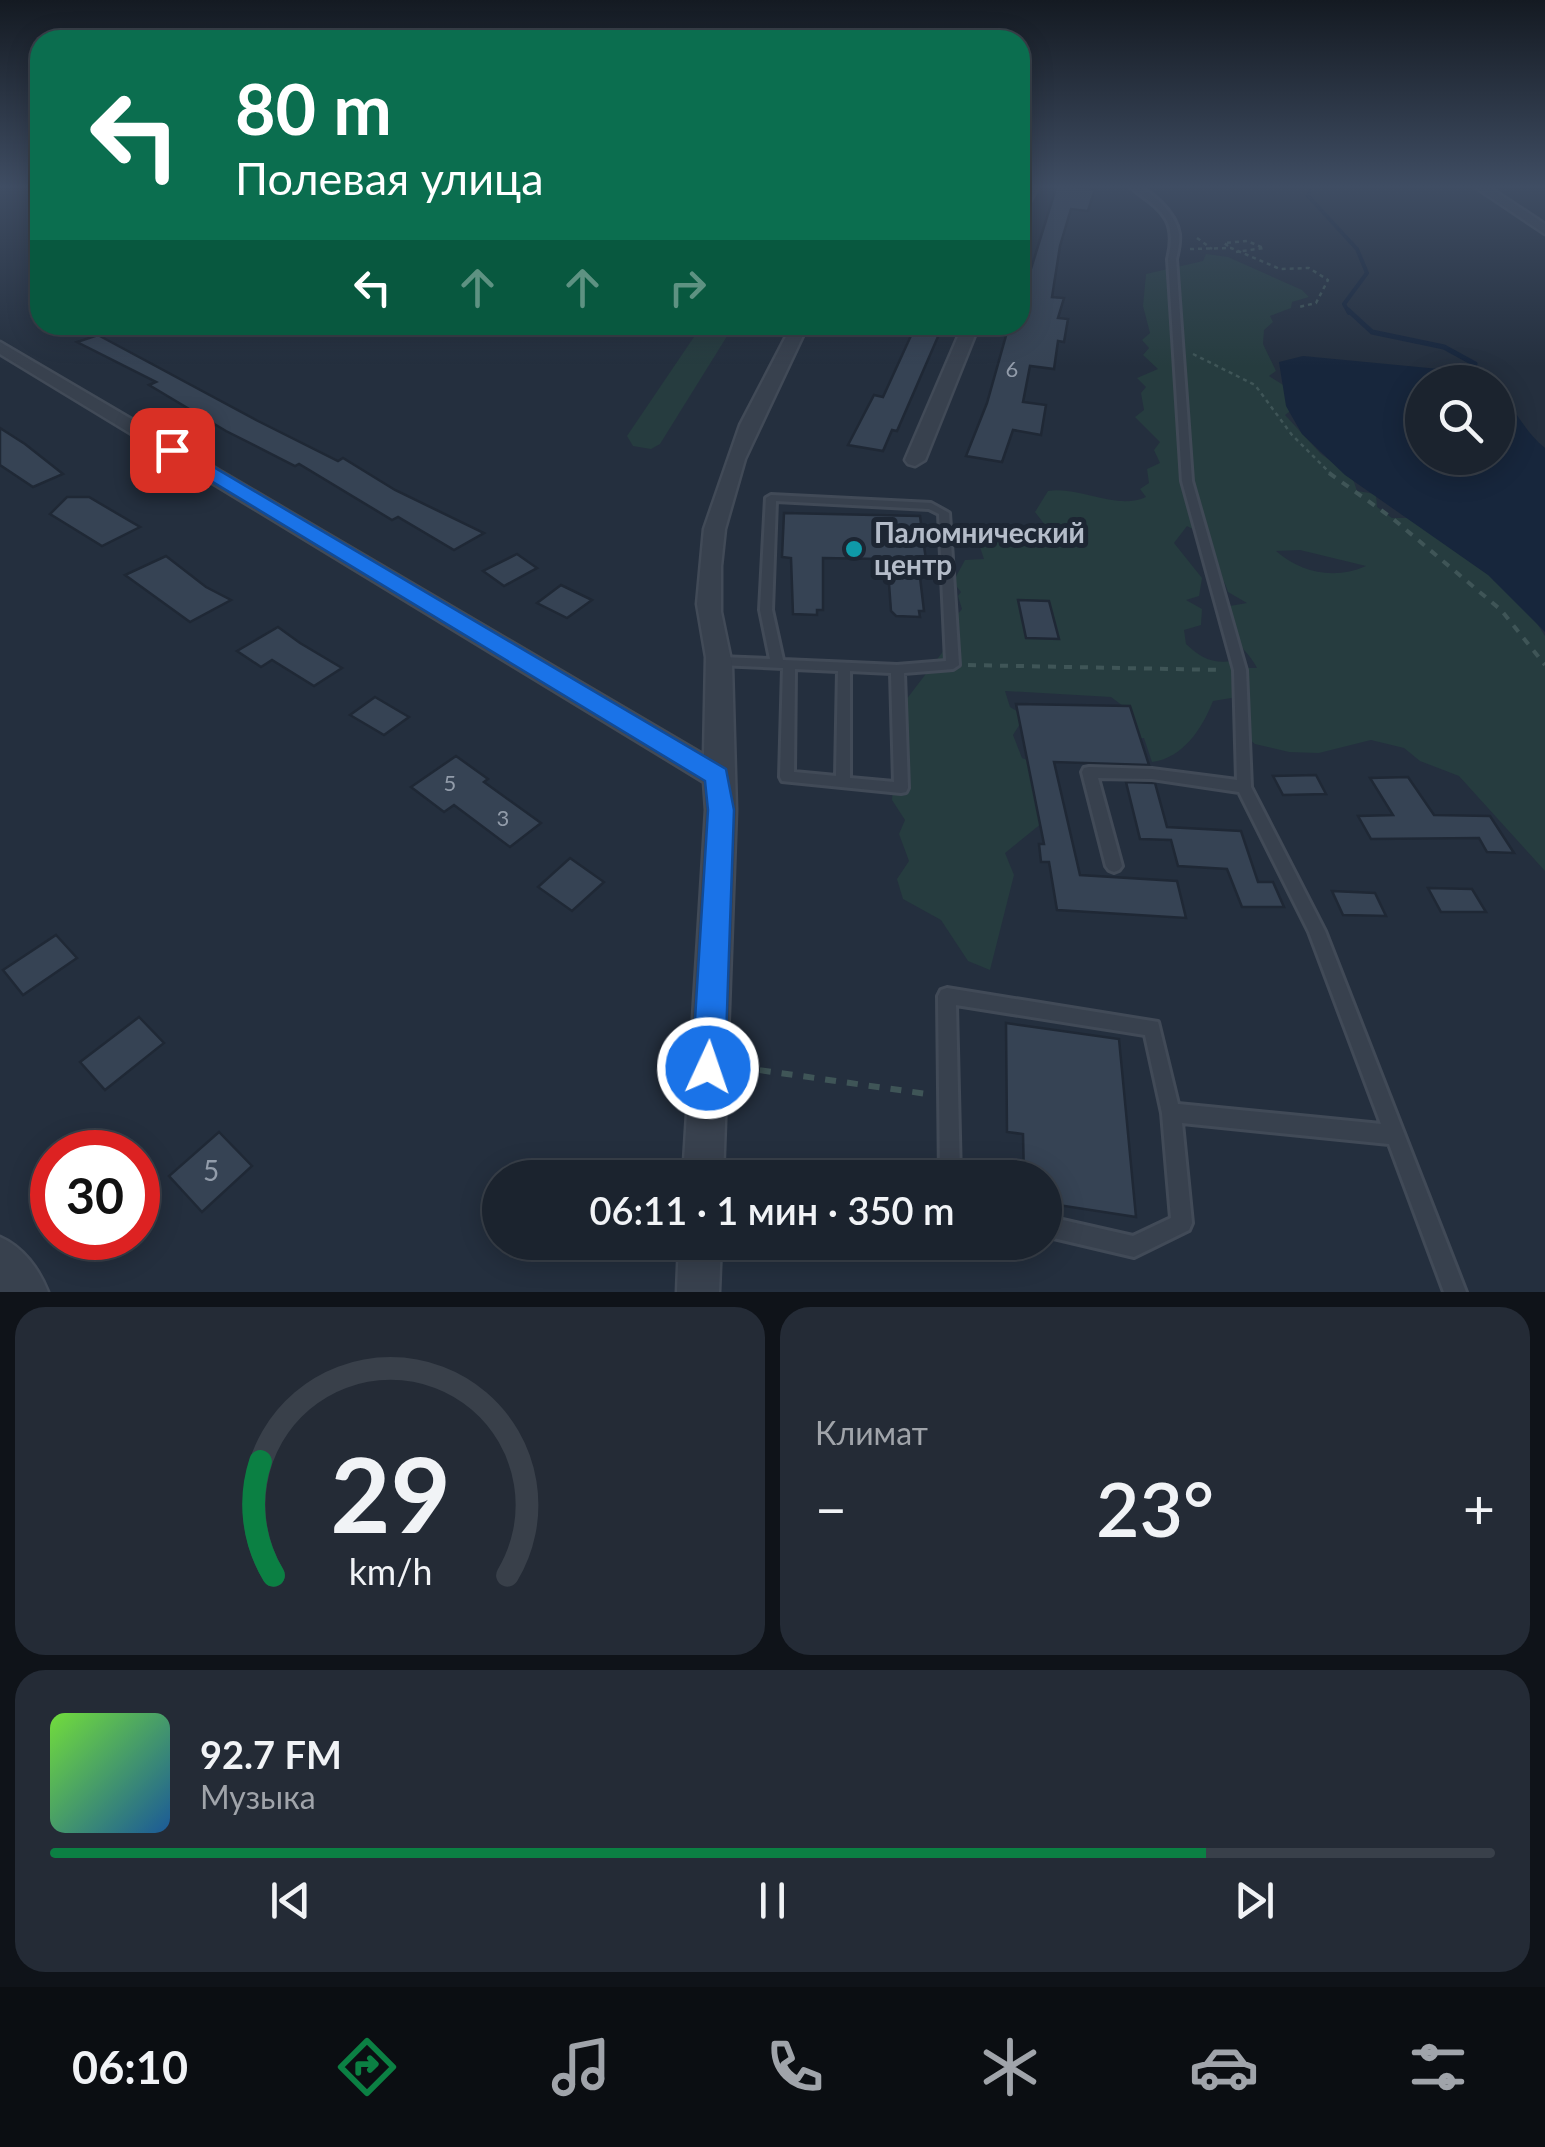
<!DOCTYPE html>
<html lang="ru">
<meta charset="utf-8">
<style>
body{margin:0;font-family:Lato,sans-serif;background:#242b36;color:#f1f3f6;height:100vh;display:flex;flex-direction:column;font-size:38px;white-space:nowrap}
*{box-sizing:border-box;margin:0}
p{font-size:32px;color:#a0a4aa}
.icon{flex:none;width:55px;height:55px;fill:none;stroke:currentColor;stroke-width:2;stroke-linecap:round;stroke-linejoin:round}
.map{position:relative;height:1292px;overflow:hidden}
.sheet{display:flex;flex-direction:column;gap:15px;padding:15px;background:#0f1319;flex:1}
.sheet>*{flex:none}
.banner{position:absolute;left:30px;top:30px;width:1000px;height:305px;border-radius:30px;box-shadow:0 5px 25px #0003,0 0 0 2px #39404a;background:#0b6e4f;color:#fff;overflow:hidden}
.tools{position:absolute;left:1405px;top:365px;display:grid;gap:20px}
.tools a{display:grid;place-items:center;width:110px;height:110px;border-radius:50%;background:#1b232e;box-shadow:0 5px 25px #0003,0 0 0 2px #39404a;font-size:50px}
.speed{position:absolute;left:30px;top:1130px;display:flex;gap:20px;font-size:50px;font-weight:700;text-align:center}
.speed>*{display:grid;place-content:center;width:130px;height:130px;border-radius:50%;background:#1b232e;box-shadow:0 5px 25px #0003,0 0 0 2px #39404a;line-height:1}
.speed .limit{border:15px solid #d22;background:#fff;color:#111}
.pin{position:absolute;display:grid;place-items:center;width:85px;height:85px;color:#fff;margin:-42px;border-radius:20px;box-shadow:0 5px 15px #0006}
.me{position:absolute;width:110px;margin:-55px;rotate:3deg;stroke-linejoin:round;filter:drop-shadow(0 0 8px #0008)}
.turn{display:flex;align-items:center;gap:35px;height:210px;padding:0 40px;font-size:45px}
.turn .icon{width:130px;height:130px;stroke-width:2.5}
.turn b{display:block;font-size:70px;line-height:85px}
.lanes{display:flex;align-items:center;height:95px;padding:0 40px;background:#0003;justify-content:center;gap:50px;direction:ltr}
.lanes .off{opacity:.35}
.big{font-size:75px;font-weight:600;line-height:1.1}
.sheet .tile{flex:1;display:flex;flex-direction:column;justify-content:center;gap:15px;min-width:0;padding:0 35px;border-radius:30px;background:#242b36}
.sheet .dial{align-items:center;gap:0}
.dial svg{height:260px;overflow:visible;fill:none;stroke:#39404a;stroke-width:7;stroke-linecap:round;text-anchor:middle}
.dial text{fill:#f1f3f6;stroke:none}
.song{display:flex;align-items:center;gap:30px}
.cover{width:120px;height:120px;border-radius:15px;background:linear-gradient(135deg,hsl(100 70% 55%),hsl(210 70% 35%))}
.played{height:10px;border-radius:5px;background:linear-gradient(90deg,#0b8043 80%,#39404a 80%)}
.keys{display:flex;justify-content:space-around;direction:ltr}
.heat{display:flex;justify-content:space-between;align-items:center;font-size:55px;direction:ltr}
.sheet .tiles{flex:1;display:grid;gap:15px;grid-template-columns:1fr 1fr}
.tile:last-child{grid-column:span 2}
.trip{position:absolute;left:482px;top:1160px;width:580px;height:100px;border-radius:50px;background:#1b232e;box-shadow:0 5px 25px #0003,0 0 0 2px #39404a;font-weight:600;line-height:100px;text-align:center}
.dock{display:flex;height:160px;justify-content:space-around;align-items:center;background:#0b0e12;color:#a0a4aa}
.dock .icon{width:70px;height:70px}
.dock .active{color:#0b8043}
.dock b{font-size:45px;color:#f1f3f6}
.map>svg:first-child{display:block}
</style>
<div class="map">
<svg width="1545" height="1292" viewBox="0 0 1545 1292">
<rect width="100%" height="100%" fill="#242f3e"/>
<!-- green -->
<g fill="#263c3f" fill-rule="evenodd">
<path d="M1206 254 1228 257 1302 290 1309 297 1292 302 1291 308 1270 316 1273 322 1264 330 1263 344 1276 371 1269 376 1293 391 1296 407 1285 415 1321 454 1352 476 1357 491 1376 494 1377 507 1392 518H1408L1493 570V580L1522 600 1545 636V871L1459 776 1420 761 1404 748 1371 740 1319 753 1289 752 1255 744 1234 726 1237 697 1213 701C1202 729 1183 758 1152 762L1144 738 1135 739 1123 706 1111 697 1005 691 1010 707 1025 716 1013 735 1022 758 1043 766 1052 815 1005 853 1014 875 990 970 968 961 941 920 903 899 897 879 909 861 899 834 905 820 892 800 899 709 951 641 952 621 962 609 958 596 961 592 953 582 965 560 984 559 976 535H1032L1045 525 1035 512 1048 491C1080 486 1117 511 1146 497L1140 489 1149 483 1147 469 1160 463 1154 450 1160 442 1135 417 1144 410 1141 393 1146 387 1137 378 1158 369 1143 355 1149 348 1142 340 1150 333 1143 306 1146 274 1203 261ZM1187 526 1209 538 1201 546C1206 565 1223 572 1228 592L1247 603 1224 607 1218 618C1229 639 1247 648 1257 668H1245L1233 661C1212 664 1201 658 1186 644L1184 630 1201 625 1202 609 1186 600 1199 596 1202 578 1174 543ZM1300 550 1366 566C1335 580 1301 573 1276 551Z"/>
<polygon points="702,325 734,325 660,444 651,449 633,446 627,436"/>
</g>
<!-- water -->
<path fill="#17263c" d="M1303 356 1460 371 1475 364 1483 382H1422V458H1498V393C1516 408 1522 429 1545 448V632L1488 575 1345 475 1302 434 1286 406 1279 362Z"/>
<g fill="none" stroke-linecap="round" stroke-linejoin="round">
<!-- stream-far1 -->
<polyline stroke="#17263c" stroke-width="4" points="1312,185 1308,196 1357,249 1367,273 1344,304 1349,313"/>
<!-- stream -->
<polyline stroke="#17263c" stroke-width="5" points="1348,310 1372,332 1444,347 1475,364 1471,367"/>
</g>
<!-- building -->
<g fill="#364354" stroke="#1f2835" stroke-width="2.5">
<polygon points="1057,185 1095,189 1088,211 1071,209 1060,246 1052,297 1064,298 1058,318 1068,319 1064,342 1058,341 1054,369 1030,366 1023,402 1046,405 1041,435 1013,430 1002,462 966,456 987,403 1009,325 1020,325 1020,287 1025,288"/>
<polygon points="914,329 940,332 897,431 892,430 883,451 848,445 874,395 883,397"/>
<polygon points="98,335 256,420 338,461 343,458 395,490 484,533 454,550 398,517 392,520 299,464 295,466 226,431 149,385 156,382 77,342"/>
<polygon points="0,428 25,444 63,474 33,487 0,465"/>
<polygon points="67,497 89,497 140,527 102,546 50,514"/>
<polygon points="784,513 920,516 926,560 918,560 924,611 919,611 920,617 896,616 891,611 888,570 881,559 823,558 823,610 817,610 817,615 793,614 791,558 782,557"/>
<polygon points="517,554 537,568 504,586 483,571"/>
<polygon points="166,556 206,587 231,600 190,622 125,575"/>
<polygon points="561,585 592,600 567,618 537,603"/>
<polygon points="1018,600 1049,601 1059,639 1026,638"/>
<polygon points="278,627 300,643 342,668 314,686 272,660 261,667 237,651"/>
<polygon points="375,697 409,717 384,735 350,715"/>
<polygon points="1016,704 1130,706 1149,765 1054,762 1080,875 1177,881 1186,918 1057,910 1049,862 1041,862 1039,844 1044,844"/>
<polygon points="456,756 488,779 484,782 541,823 510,847 454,805 444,812 411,787"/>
<polygon points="1316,775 1326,794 1283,795 1273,776"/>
<polygon points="1408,777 1434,815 1490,816 1514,853 1487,852 1479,838 1371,839 1358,816 1393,815 1370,778"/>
<polygon points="1126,782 1155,783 1167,827 1241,831 1258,882 1273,882 1284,907 1242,907 1227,869 1178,866 1171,840 1140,839"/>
<polygon points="570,858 604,882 572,911 538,887"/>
<polygon points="1428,888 1472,889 1486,912 1441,912"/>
<polygon points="1332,891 1375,893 1386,916 1343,915"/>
<polygon points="56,935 77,958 23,995 3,970"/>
<polygon points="139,1017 164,1043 105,1090 80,1062"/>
<polygon points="1006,1023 1119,1039 1136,1217 1045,1203 1045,1178 1024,1178 1023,1134 1007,1132"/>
<polygon points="219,1132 252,1166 202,1212 169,1176"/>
</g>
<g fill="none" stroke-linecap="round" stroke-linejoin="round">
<defs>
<g id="service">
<path d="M1128 185C1149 186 1176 213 1179 234 1180 243 1178 251 1176 259L1192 481 1246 670 1251 787 1325 931 1466 1292H1444L1389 1144 1182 1123 1192 1223 1189 1230 1134 1257 1045 1236V1216L1133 1236 1171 1218 1162 1113 1145 1035 956 1005 960 1178H940L938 996 941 990 947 988 1158 1022 1178 1104 1381 1124 1309 932 1239 792 1152 779 1098 778 1122 866 1119 870 1114 872 1109 870 1106 866 1082 772 1084 768 1089 767 1152 769 1237 780 1234 670 1182 481 1168 259C1179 216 1157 208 1128 185Z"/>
<path d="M771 495 931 503 949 513 959 665 953 669 904 673 908 788 906 792 901 793 782 781 780 777 783 668 719 665 713 661 719 657 770 659 760 610 766 498ZM776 501 929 509 939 514 946 661 897 665 783 660 772 610ZM795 669 838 671 836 776 794 772ZM850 671 891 673 894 782 850 778Z"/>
</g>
<g id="minor">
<polygon points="1027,185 1039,185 1026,209 1020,213 1020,197"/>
<polygon points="1472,185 1486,185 1545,224 1545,234"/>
<polygon points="792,325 808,325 745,459 725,529 721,566 721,612 732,665 736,810 723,1178 683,1178 706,810 704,782 0,354 0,342 704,755 706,657 697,604 704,529 740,425"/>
<polygon points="963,325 979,325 925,460 915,466 908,464 905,460"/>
<path d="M0 1237C23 1247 39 1269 48 1292H0Z"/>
<polygon points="679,1242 721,1242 719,1292 677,1292"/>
</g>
</defs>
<!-- service casing -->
<use href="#service" stroke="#414a57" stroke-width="6"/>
<!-- minor casing -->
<use href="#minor" stroke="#414a57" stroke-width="5"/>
<!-- path-far2 -->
<g stroke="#3f5557" stroke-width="2.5" stroke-dasharray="4 4" stroke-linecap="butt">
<polyline points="1197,238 1212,249"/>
<polyline points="1228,246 1224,243 1247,241 1264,248 1236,252"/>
<polyline points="1190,249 1231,248 1280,269 1309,268 1328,280 1316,303 1299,307"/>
<polyline points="1193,354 1255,385 1292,435 1332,475"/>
</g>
<!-- path-far1 -->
<g stroke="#3f5557" stroke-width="4" stroke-dasharray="8 8" stroke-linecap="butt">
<polyline points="1329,473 1392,518 1501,610 1545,665"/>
<polyline points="968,665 1223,670"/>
</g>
<!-- path -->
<polyline stroke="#3f5557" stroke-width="6" stroke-dasharray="11 11" stroke-linecap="butt" points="738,1067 927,1094"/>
<!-- service -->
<use href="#service" fill="#38414e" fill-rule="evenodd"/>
<!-- minor -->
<use href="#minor" fill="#38414e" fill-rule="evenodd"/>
</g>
<!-- sky -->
<linearGradient id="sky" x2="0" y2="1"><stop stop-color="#141a22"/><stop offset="0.51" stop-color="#3f4d63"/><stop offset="1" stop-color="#3f4d63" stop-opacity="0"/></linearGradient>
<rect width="1545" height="366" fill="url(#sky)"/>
<!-- route -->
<polygon fill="#1a73e8" stroke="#114b97" stroke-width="2.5" points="165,446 178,446 726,769 734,810 725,1068 720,1080 708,1085 697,1080 692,1068 708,810 705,781 165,453"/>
<!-- markers -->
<circle fill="#0f9aa8" stroke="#1d2633" stroke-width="4" cx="854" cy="549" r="10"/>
<g text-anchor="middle" stroke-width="10" stroke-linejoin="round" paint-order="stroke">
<!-- number labels -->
<g font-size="22" fill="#929caa">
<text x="1012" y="377">6</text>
<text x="450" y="791">5</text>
<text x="503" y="826">3</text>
</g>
<!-- poi labels -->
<g font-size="28" font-weight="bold" fill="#b4bcc9" stroke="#1d2633" text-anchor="start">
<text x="874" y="543">Паломнический<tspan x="874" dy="32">центр</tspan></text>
</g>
<!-- near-number labels -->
<g font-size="28" fill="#929caa">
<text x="211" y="1181">5</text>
</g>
</g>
</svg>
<div class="tools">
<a><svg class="icon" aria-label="search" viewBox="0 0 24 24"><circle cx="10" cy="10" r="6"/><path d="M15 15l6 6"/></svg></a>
</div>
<div class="speed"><div class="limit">30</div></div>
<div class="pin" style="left:172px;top:450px;background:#d93025"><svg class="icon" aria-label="arrive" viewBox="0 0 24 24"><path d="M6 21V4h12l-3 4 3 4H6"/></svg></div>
<svg class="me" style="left:708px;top:1068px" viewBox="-20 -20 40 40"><circle r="17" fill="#1a73e8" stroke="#fff" stroke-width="3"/><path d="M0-11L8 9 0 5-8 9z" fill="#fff"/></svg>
<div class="trip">06:11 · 1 мин · 350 m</div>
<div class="banner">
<div class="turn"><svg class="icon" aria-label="left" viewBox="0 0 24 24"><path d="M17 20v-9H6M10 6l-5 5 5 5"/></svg><div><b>80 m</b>Полевая улица</div></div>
<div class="lanes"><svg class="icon" aria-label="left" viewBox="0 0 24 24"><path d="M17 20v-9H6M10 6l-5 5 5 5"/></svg><svg class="icon off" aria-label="ahead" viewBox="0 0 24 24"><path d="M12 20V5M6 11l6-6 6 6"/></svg><svg class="icon off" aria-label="ahead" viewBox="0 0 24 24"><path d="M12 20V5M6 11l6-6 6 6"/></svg><svg class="icon off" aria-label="right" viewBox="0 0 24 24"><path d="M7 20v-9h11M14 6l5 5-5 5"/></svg></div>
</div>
</div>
<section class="sheet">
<div class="tiles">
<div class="tile dial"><svg viewBox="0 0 100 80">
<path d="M14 69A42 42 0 1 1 86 69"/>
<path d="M14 69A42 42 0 0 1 10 34" stroke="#0b8043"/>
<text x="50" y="56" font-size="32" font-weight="700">29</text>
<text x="50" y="72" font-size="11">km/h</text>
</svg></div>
<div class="tile"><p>Климат</p>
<div class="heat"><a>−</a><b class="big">23°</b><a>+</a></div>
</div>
<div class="tile">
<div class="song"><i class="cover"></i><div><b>92.7 FM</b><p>Музыка</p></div></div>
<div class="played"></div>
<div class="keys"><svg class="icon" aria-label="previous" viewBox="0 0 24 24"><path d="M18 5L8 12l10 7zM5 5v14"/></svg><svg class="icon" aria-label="pause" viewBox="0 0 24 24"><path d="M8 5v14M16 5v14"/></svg><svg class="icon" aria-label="next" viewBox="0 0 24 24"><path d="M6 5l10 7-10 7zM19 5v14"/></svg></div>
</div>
</div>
</section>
<nav class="dock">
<b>06:10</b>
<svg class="icon active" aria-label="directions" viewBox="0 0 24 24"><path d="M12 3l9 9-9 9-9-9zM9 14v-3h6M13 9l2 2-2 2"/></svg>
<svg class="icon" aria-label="music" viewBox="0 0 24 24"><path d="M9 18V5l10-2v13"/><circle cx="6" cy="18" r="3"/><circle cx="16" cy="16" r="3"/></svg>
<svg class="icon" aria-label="phone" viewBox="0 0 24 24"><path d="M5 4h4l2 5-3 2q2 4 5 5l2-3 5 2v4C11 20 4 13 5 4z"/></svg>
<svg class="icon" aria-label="climate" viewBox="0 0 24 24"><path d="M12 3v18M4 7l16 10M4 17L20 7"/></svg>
<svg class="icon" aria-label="car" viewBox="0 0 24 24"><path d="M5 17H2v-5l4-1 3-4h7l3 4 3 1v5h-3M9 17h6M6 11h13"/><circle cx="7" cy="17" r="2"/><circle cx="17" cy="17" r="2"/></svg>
<svg class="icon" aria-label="filters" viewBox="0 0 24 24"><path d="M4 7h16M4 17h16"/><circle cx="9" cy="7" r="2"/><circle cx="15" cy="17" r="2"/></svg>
</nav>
